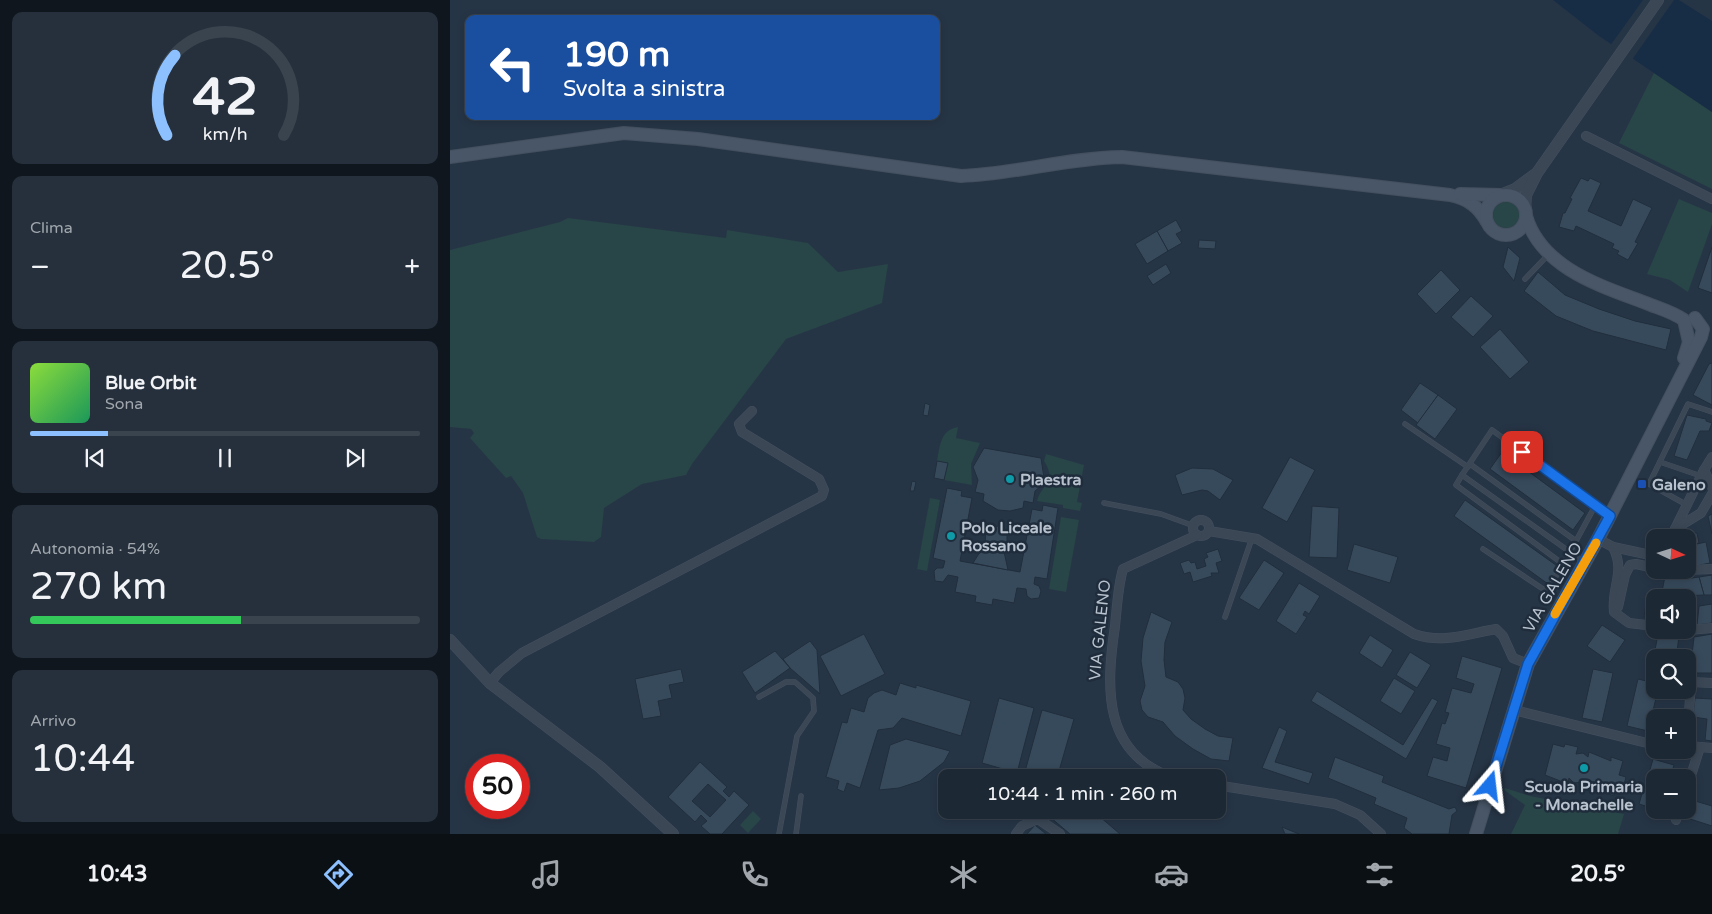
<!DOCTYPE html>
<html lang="it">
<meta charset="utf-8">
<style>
body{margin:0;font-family:"Varela Round",sans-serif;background:#25303c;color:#f1f3f6;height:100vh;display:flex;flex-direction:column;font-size:19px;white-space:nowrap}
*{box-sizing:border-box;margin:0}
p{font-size:16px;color:#a0a6ac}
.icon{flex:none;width:28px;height:28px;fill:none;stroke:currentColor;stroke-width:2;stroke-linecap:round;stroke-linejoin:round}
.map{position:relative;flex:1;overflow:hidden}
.drawer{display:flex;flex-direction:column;gap:12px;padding:12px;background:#0f161d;width:450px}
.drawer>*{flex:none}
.banner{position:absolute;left:15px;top:15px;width:475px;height:105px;border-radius:10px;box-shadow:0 2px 8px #0003,0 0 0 1px #3a444f;background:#1a4fa0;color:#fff;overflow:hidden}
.needle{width:32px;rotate:94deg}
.tools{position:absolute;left:1196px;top:529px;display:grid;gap:10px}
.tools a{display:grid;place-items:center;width:50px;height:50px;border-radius:10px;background:#1c2834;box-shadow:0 2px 8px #0003,0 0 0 1px #3a444f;font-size:25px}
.speed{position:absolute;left:15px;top:754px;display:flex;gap:10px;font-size:25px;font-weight:700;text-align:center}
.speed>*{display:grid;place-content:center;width:65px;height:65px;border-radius:50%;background:#1c2834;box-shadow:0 2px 8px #0003,0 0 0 1px #3a444f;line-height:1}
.speed .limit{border:8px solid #d22;background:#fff;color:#111}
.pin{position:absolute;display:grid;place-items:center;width:42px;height:42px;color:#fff;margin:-21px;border-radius:10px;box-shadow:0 2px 8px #0006}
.me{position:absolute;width:55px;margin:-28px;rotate:17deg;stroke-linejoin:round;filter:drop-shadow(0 0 4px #0008)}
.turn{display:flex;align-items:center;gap:18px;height:105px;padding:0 15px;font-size:22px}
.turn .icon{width:65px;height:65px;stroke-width:2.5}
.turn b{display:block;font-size:35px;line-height:42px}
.big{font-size:38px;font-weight:600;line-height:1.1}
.drawer .tile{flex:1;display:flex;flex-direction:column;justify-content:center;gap:8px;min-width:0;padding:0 18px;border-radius:10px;background:#25303c}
.drawer .dial{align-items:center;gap:0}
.dial svg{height:130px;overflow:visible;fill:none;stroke:#3a444f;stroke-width:7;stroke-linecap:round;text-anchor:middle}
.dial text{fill:#f1f3f6;stroke:none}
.song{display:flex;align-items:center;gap:15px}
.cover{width:60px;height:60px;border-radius:8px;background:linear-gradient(135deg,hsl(90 70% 55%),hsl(150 70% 35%))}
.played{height:5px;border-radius:2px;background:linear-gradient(90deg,#8dc0ff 20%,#3a444f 20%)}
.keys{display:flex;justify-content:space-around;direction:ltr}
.heat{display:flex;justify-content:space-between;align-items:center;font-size:28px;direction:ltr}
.charge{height:8px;border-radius:4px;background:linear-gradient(90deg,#34c759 54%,#3a444f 0)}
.trip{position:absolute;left:488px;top:769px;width:288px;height:50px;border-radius:10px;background:#1c2834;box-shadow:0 2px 8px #0003,0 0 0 1px #3a444f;font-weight:600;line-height:50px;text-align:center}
.dock{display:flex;height:80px;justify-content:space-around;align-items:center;background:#0b1015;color:#a0a6ac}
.dock .icon{width:35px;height:35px}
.dock .selected{color:#8dc0ff}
.dock b{font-size:22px;color:#f1f3f6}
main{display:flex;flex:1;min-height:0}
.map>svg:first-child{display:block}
</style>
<main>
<section class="drawer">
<div class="tile dial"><svg viewBox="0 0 100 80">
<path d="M14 69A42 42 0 1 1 86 69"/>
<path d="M14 69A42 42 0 0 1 19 20" stroke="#8dc0ff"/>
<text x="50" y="56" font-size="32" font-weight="700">42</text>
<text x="50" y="72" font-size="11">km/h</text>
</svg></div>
<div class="tile"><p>Clima</p>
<div class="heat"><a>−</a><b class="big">20.5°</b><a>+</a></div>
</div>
<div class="tile">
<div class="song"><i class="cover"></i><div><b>Blue Orbit</b><p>Sona</p></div></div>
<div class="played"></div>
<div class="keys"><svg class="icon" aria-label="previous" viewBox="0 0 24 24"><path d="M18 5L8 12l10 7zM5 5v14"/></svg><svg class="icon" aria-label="pause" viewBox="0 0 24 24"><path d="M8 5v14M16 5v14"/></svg><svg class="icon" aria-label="next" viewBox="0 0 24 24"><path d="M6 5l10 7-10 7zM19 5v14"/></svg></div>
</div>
<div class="tile"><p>Autonomia · 54%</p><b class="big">270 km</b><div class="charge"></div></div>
<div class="tile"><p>Arrivo</p><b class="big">10:44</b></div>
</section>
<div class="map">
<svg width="1262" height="834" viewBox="0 0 1262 834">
<rect width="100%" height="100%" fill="#263546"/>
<!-- green -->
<g fill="#284547">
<polygon points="1204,73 1262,112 1262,189 1169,143"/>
<polygon points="1229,199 1262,213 1262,224 1238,292 1220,280 1197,274"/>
<circle cx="1056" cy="215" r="13"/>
<polygon points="118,218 276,238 277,230 358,243 388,272 438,264 432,303 336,339 242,464 236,475 192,484 154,508 151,537 144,542 91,539 87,537 73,493 61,476 56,478 20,438 24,433 21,429 0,427 0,250 110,222"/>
<path d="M508 427 506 438 530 443 521 464 522 485 494 480 498 463 487 461C490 446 490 430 508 427Z"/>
<path d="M596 454 634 465 627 502 632 503 630 511 613 508V505L587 501C591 484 608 483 594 461Z"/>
<polygon points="480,498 490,500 477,571 467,569"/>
<polygon points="611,517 629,520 616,592 599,589"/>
<polygon points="1055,788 1080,796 1174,814 1168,834 1061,834 1075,805 1054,790"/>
<polygon points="303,811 311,819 298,833 290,825"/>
</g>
<!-- water -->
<polygon fill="#172d45" points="1103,0 1229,0 1262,21 1262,112 1149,36"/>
<!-- pier -->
<polygon fill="#263546" points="1193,0 1224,0 1181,61 1160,46"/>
<!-- building -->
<g fill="#374a5c" stroke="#212e3c" fill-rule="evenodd">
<polygon points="1131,178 1138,181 1140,178 1151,183 1138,211 1171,226 1183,199 1202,208 1185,242 1188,243 1178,260 1167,254 1169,251 1162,248 1164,244 1126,226 1124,231 1109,227 1113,213 1115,213 1122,199 1120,198"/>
<polygon points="726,220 732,231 726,234 732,243 718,251 707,231"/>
<polygon points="707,231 718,251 697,264 685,244"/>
<polygon points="749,240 766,241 765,249 748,248"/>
<polygon points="1058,247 1070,258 1064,281 1053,267"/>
<polygon points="1262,247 1262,293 1248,288"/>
<polygon points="716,264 721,273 703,285 697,276"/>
<polygon points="991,270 1010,290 986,314 967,294"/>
<polygon points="1088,272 1115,295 1149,309 1185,321 1221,329 1216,350 1143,331 1106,316 1074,291"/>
<polygon points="1021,296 1043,316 1023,337 1001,317"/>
<polygon points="1050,329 1079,362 1060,379 1030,347"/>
<polygon points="1262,363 1262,405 1243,395 1259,364"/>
<polygon points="970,383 988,395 968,423 951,410"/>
<polygon points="988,395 1007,409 985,439 966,425"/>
<polygon points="475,403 480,405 478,416 473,415"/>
<polygon points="1237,415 1256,419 1256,421 1262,423 1259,431 1250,431 1237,460 1224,456"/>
<polygon points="534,448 591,458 594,478 591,486 585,491 583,503 574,501 573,508 560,511 548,510 533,501 534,494 525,492 528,480 523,467"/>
<polygon points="1052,452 1135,513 1123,530 1040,469"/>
<polygon points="840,457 865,470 837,522 812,508"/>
<polygon points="487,461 498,463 494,480 484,478"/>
<polygon points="742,468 763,469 783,480 770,500 758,491 752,490 732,495 725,475"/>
<polygon points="462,481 466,482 464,491 460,491"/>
<polygon points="497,488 512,491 511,496 522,498 510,561 570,572 582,509 592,511 593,505 608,508 597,579 585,577 584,584 589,586 591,591 589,598 581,599 577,596 576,589 567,588 564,603 543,599 542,605 525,602 526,596 505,592 508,577 498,575 493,582 485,581 484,571 487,568 493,568 495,561 483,558"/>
<polygon points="1015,500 1110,568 1098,584 1004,516"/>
<polygon points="862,506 889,508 887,558 859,557"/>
<polygon points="1262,514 1262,534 1258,516"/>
<polygon points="549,526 557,534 557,541 553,547 558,570 523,563 535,544 536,531 542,527"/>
<polygon points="1247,533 1249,543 1242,545 1244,557 1238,559 1238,538 1232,538 1234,534"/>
<polygon points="1256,542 1260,563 1245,566 1242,545"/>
<polygon points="904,544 948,557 940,583 897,570"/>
<polygon points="768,549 772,561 766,563 769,573 761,573 762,576 743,582 740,572 734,574 730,563 739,560 741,563 745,562 747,569 756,566 754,559 758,557 756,553"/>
<polygon points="814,560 834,573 809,610 789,598"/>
<polygon points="1262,575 1262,595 1254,595 1249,577"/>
<polygon points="1215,576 1235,579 1249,577 1254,595 1211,597"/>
<polygon points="849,583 870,596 859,614 855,611 853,615 857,617 846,634 826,621"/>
<polygon points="1202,595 1211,598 1205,598 1205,618 1194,617 1197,598 1202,600"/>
<polygon points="1262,604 1262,623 1247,625 1249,606"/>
<polygon points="701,612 722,622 715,642 714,660 716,677 728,682 733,689 735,698 733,710 741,719 755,729 768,736 783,738 779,761 761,759 743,749 725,736 713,722 698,717 692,710 690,701 695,686 691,661 693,638"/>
<polygon points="1152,625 1175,640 1160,662 1137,646"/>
<polygon points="414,634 435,674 391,696 370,656"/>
<polygon points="1208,634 1229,636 1227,652 1205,650"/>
<polygon points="1262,634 1262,673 1240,673 1244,637"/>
<polygon points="920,635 943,650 932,668 909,653"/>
<polygon points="360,641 367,650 370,694 340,668 333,659"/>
<polygon points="325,651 340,668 305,693 292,672"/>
<polygon points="960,652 981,665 967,688 946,675"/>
<polygon points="1012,656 1052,668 1016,788 977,776 983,757 997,761 1000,748 986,744 992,723 995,724 999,713 995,712 1002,688 1021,693 1024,684 1006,678"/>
<polygon points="231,669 234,682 219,685 222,698 208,701 211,716 193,719 185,679"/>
<polygon points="1143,669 1163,673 1152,722 1132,718"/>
<polygon points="944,678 965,691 951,714 930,701"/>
<polygon points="1188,679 1205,683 1205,690 1208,690 1198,731 1177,726"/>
<polygon points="450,683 466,688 466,685 521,701 511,736 452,718 443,728 428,730 410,788 397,783 394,792 387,789 389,781 376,777 392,722 397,723 401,708 414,712 418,698 424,693 432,690 446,695"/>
<polygon points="867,691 953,745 982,698 988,701 956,759 861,701"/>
<polygon points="549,698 584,708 567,773 532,763"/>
<polygon points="1245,698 1262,699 1262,741 1255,740 1257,719 1243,717"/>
<polygon points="592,710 624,719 607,778 583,778 574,775"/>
<polygon points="829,727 837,731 825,762 863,773 859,784 812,768"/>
<polygon points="456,739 500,751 494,762 470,781 449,788 429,790 440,745"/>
<polygon points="1103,744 1114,747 1115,744 1128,747 1126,754 1133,753 1138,757 1139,752 1161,761 1161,757 1173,761 1169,775 1176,777 1174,785 1167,783 1164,796 1142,787 1142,790 1130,787 1131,782 1124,783 1119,778 1118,784 1095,775"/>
<polygon points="885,757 934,776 932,782 999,809 1005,807 1007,811 1002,815 999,834 962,834 954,828 957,818 924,804 926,798 878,778"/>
<polygon points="1203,759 1224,765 1220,778 1205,778 1205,809 1189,804 1194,787 1198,788 1201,778 1198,777"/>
<path d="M250 762 277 787 273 791 279 797 284 791 299 805 272 834H260L251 826 257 821 251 815 245 822 218 797ZM258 784 276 800 260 817 242 801Z"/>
<polygon points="1242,800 1262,806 1262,826 1237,818"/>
<polygon points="606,810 642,810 670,834 620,834 600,817"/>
<polygon points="585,825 596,834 577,834"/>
<polygon points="832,827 849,834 835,834"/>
</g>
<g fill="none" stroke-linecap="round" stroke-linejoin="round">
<defs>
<g id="service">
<polyline points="1075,279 1098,255"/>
<polyline points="955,424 1018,467"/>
<polyline points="1210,462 1251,476"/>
<polyline points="1012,475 1006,485 1113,564 1126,541 1020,464"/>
<polyline points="654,503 711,514 744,526"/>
<polyline points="1237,505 1199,484 1238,404 1262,412"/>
<polyline points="1126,541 1145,506"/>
<polyline points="1033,549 1093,589 1099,588 1113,564"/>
<polyline points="1134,562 1012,475 1042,430 1158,515"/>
<polyline points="775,617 802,538"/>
<polyline points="309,697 336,682 345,682 363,698 364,711 347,736 329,834"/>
<polyline points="346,834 351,796"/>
</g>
<g id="minor">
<polyline points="1136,136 1262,199"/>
<polyline points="1262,457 1254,470 1262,487"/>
<circle cx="751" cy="528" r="8"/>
<polyline points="1225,529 1254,470"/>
<path d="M759 531 807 539 964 634C993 644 1017 634 1046 629L1053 636 1063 658 1078 664"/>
<polyline points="1220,538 1225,529 1251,513 1262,494"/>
<polyline points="1148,539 1163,547 1205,556"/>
<path d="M1163 547C1176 573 1161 586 1164 612L1179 623 1205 626"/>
<polyline points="1235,570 1262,569"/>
<polyline points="1168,607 1175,575 1180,565 1186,564 1205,568"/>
<polyline points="1238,630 1262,628"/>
<polyline points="40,683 49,672 72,653 372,496 374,490 369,479 292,432 289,424 302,411"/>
<polyline points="1064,710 1205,745"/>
<polyline points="1238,729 1241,682 1262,683"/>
<polyline points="1238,746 1262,748"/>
<path d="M724 778C652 754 656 687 665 626 667 607 668 586 673 569L747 535"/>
<polyline points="766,785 885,804 910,815 931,834"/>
<polyline points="1238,785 1250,747"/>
<polyline points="1226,820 1229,810"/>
<polyline points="566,834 572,826 588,819 610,834"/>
</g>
<g id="tertiary">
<polyline points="1050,195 1065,189 1084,175"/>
<polyline points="1075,210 1076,195 1087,173 1208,0"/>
<polyline points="0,640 40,683 150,767 223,834"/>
</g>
<g id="secondary">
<path d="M0 157 174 133 248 139 511 176C565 174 617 158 672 157L1000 195C1018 199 1028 206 1037 222"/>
<polyline points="1010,194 1050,195"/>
<circle cx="1056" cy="215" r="20"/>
<path d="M1076 216C1091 268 1151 286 1196 303 1208 308 1223 312 1234 320L1239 342 1234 358"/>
<polyline points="1026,834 1078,664 1148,539 1251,337 1253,329 1245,318"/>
</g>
</defs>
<!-- service casing -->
<use href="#service" stroke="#44505e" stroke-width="5.5"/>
<!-- minor casing -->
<use href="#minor" stroke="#44505e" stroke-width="10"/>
<!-- tertiary casing -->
<use href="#tertiary" stroke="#44505e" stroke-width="12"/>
<!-- secondary casing -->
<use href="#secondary" stroke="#44505e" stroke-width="14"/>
<!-- service -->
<use href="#service" stroke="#3b4755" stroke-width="4.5"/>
<!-- minor -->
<use href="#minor" stroke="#3b4755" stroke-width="9"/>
<!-- tertiary -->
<use href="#tertiary" stroke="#3b4755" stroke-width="11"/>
<!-- secondary -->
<use href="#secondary" stroke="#485668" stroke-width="12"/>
</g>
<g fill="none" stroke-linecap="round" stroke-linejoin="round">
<defs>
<polyline id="route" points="1040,786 1078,664 1160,516 1072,452"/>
</defs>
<!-- route casing -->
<use href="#route" stroke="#114b97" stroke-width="12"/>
<!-- route -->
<use href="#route" stroke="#1a73e8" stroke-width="9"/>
<!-- slow -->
<polyline stroke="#f59e0b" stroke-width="9" points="1105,614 1146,543"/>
</g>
<!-- markers -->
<g fill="#0f9aa8" stroke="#1f2c3b" stroke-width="2">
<circle cx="560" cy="479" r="5"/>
<circle cx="501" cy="536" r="5"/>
<circle cx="1134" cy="768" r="5"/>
</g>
<rect fill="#1a4fb4" stroke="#1f2c3b" stroke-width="2" x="1187" y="479" width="10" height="10" rx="2.5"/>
<g text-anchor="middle" stroke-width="5" stroke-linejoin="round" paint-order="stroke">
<!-- poi labels -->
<g font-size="16" font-weight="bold" fill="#b8c2ce" stroke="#1f2c3b" text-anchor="start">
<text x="570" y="485">Plaestra</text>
<text x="1202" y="490">Galeno</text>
<text x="511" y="533">Polo Liceale<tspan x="511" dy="18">Rossano</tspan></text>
<text x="1134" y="792" text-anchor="middle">Scuola Primaria<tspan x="1134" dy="18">- Monachelle</tspan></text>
</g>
<!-- street labels -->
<g font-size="16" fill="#b8c2ce" stroke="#1f2c3b">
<text transform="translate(1102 587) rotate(-60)" y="6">VIA GALENO</text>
<text transform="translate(649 630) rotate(-84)" y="6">VIA GALENO</text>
</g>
</g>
</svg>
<div class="tools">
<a><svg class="needle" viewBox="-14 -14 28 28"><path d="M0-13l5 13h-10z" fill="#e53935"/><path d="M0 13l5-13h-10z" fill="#a0a6ac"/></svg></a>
<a><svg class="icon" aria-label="sound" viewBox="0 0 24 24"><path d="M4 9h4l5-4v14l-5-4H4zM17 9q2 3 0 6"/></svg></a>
<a><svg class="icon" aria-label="search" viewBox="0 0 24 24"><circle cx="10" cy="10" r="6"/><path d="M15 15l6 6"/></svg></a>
<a>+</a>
<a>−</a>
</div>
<div class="speed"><div class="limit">50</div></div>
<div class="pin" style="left:1072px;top:452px;background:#d93025"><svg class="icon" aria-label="arrive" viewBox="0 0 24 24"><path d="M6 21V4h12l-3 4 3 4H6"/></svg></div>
<svg class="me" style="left:1040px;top:786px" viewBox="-20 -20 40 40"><path d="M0-17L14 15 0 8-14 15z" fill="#1a73e8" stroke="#fff" stroke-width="4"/></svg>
<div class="trip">10:44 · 1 min · 260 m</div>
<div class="banner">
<div class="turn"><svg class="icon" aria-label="left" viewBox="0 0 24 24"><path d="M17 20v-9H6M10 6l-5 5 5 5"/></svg><div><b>190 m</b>Svolta a sinistra</div></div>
</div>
</div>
</main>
<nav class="dock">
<b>10:43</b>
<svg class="icon selected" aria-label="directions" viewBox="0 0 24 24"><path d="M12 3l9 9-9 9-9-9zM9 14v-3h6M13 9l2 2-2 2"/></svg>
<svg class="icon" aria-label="music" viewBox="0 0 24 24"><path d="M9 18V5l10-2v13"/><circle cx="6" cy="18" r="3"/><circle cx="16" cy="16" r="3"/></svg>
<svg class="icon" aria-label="phone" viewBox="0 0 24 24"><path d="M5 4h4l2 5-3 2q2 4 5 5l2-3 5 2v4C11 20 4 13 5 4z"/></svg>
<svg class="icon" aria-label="climate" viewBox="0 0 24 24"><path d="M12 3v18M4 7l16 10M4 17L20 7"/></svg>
<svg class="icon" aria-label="car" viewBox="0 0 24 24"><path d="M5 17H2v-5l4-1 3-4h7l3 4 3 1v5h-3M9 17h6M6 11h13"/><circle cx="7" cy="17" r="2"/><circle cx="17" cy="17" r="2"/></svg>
<svg class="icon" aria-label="filters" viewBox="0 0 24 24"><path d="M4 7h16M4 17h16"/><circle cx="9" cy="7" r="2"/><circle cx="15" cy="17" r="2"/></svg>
<b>20.5°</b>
</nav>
